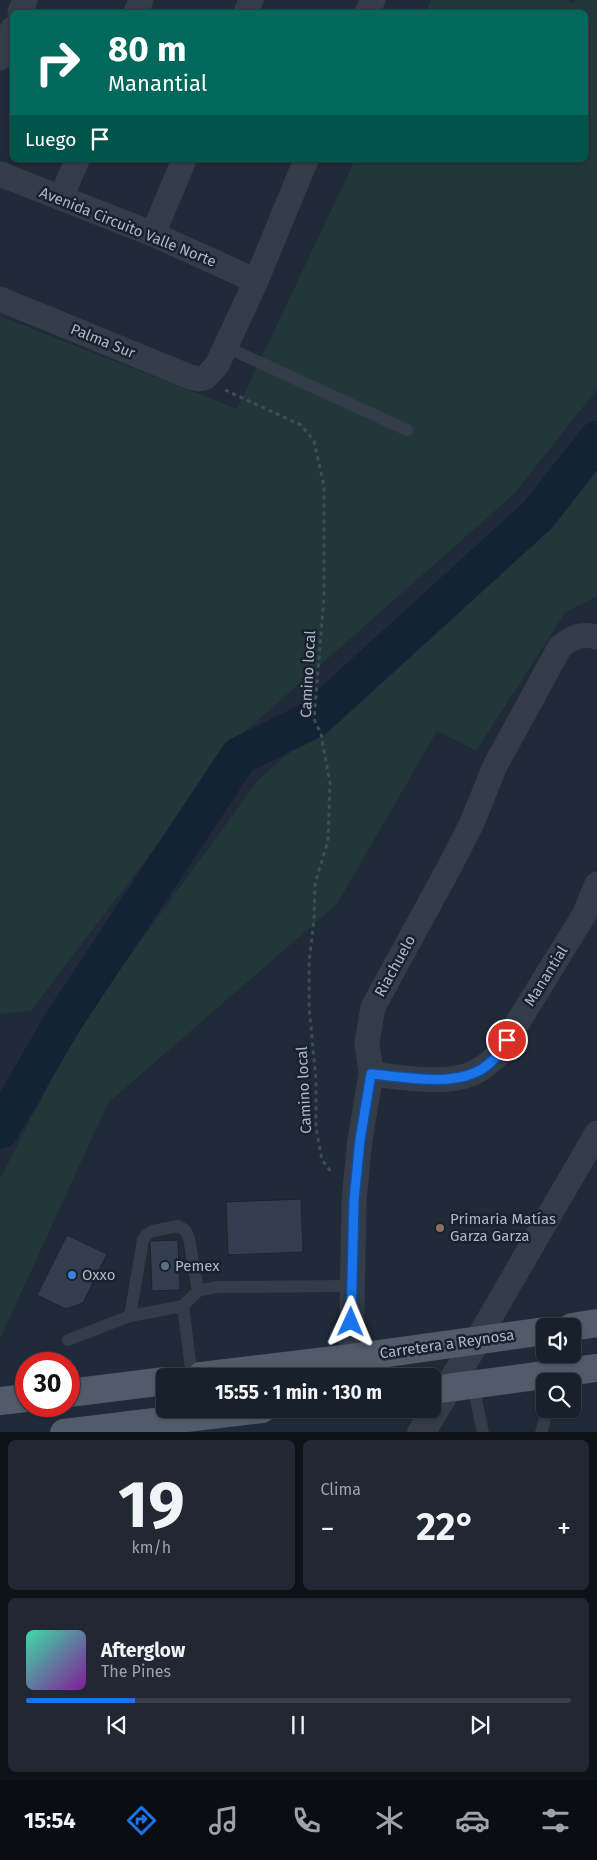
<!DOCTYPE html>
<html lang="es">
<meta charset="utf-8">
<style>
body{margin:0;font-family:"Fira Sans",sans-serif;background:#212833;color:#f1f3f6;height:100vh;display:flex;flex-direction:column;font-size:19px;white-space:nowrap}
*{box-sizing:border-box;margin:0}
p{font-size:16px;color:#9fa3a9}
.icon{flex:none;width:28px;height:28px;fill:none;stroke:currentColor;stroke-width:2;stroke-linecap:round;stroke-linejoin:round}
.map{position:relative;height:1432px;overflow:hidden}
.details{display:flex;flex-direction:column;gap:8px;padding:8px;background:#0d1218;flex:1}
.details>*{flex:none}
.banner{position:absolute;left:10px;top:10px;width:578px;height:152px;border-radius:8px;box-shadow:0 1px 4px #0004,0 0 0 1px #363e47;background:#00695c;color:#fff;overflow:hidden}
.buttons{position:absolute;left:536px;top:1318px;display:grid;gap:10px}
.buttons a{display:grid;place-items:center;width:45px;height:45px;border-radius:8px;background:#18202b;box-shadow:0 1px 4px #0004,0 0 0 1px #363e47;font-size:25px}
.speed{position:absolute;left:15px;top:1352px;display:flex;gap:10px;font-size:25px;font-weight:700;text-align:center}
.speed>*{display:grid;place-content:center;width:65px;height:65px;border-radius:50%;background:#18202b;box-shadow:0 1px 4px #0004,0 0 0 1px #363e47;line-height:1}
.speed .limit{border:8px solid #d22;background:#fff;color:#111}
.pin{position:absolute;display:grid;place-items:center;width:42px;height:42px;color:#fff;margin:-21px;border:2px solid #fff;border-radius:50%;box-shadow:0 1px 5px #0007}
.me{position:absolute;width:55px;margin:-28px;rotate:1deg;stroke-linejoin:round;filter:drop-shadow(0 0 4px #0008)}
.turn{display:flex;align-items:center;gap:18px;height:105px;padding:0 15px;font-size:22px}
.turn .icon{width:65px;height:65px;stroke-width:2.5}
.turn b{display:block;font-size:35px;line-height:42px}
.then{display:flex;align-items:center;height:48px;padding:0 15px;background:#0003;gap:10px;font-size:19px}
.big{font-size:38px;font-weight:700;line-height:1.1}
.details .widget{flex:1;display:flex;flex-direction:column;justify-content:center;gap:8px;min-width:0;padding:0 18px;border-radius:8px;background:#212833}
.details .dial{align-items:center;gap:0}
.dial b{font-size:65px;line-height:1}
.song{display:flex;align-items:center;gap:15px}
.cover{width:60px;height:60px;border-radius:8px;background:linear-gradient(135deg,hsl(160 70% 55%),hsl(290 70% 35%))}
.played{height:5px;border-radius:2px;background:linear-gradient(90deg,#1a73e8 20%,#363e47 20%)}
.keys{display:flex;justify-content:space-around;direction:ltr}
.heat{display:flex;justify-content:space-between;align-items:center;font-size:28px;direction:ltr}
.details .tiles{flex:1;display:grid;gap:8px;grid-template-columns:1fr 1fr}
.widget:last-child{grid-column:span 2}
.trip{position:absolute;left:156px;top:1368px;width:285px;height:50px;border-radius:8px;background:#18202b;box-shadow:0 1px 4px #0004,0 0 0 1px #363e47;font-weight:700;line-height:50px;text-align:center}
.tab-bar{display:flex;height:80px;justify-content:space-around;align-items:center;background:#0a0d11;color:#9fa3a9}
.tab-bar .icon{width:35px;height:35px}
.tab-bar .active{color:#1a73e8}
.tab-bar b{font-size:22px;color:#f1f3f6}
.map>svg:first-child{display:block}
</style>
<div class="map">
<svg width="597" height="1433" viewBox="0 0 597 1433">
<rect width="100%" height="100%" fill="#202a39"/>
<!-- green -->
<g fill="#22373a">
<polygon points="431,0 565,0 573,3 575,0 597,0 597,389 514,494 238,738 31,1011 0,1014 0,316 237,409 355,160 585,160 585,12 426,12"/>
<polygon points="597,461 597,596 565,613 476,751 437,731 337,904 108,1103 0,1339 0,1179 80,1024 259,779 536,537"/>
</g>
<g fill="none" stroke-linecap="round" stroke-linejoin="round">
<!-- river -->
<polyline stroke="#142236" stroke-width="38" points="0,1130 64,1020 239,756 314,719 538,515 597,440"/>
</g>
<!-- building -->
<g fill="#323e50" stroke="#1b2430">
<polygon points="301,1199 303,1252 228,1255 226,1202"/>
<polygon points="67,1235 107,1254 83,1303 66,1309 37,1295"/>
<polygon points="178,1240 180,1290 152,1291 150,1241"/>
</g>
<g fill="none" stroke-linecap="round" stroke-linejoin="round">
<!-- path -->
<polyline stroke="#3b5052" stroke-width="3" stroke-dasharray="4 4" stroke-linecap="butt" points="225,390 301,425 314,441 324,486 324,597 314,719 321,734 330,783 328,841 315,883 314,920 309,963 309,1007 316,1079 316,1128 322,1160 333,1174"/>
<!-- service -->
<g stroke="#343c49" stroke-width="12">
<polyline points="226,347 407,430"/>
<polyline points="183,1306 192,1376"/>
<polyline points="130,1316 143,1240 147,1234 153,1231 178,1226 185,1230 189,1238 198,1291"/>
<polyline points="68,1340 130,1316 183,1306 198,1291 216,1287 352,1286"/>
<polyline points="473,1385 483,1433"/>
<polyline points="541,1433 548,1409"/>
</g>
<!-- minor -->
<g stroke="#343c49" stroke-width="25">
<polyline points="20,12 25,0"/>
<polyline points="136,12 141,0"/>
<polyline points="246,12 251,0"/>
<polyline points="367,12 373,0"/>
<polyline points="0,58 12,29"/>
<polyline points="0,174 153,234 256,281"/>
<polyline points="61,198 77,160"/>
<polyline points="153,234 184,160"/>
<polyline points="0,299 190,377 199,379 206,377 217,365 256,281 306,160"/>
<path d="M371 1074C400 1077 441 1085 468 1075 480 1071 488 1064 497 1056L584 915 597 884"/>
<polyline points="477,1340 597,1133"/>
<path d="M351 1358 354 1200 360 1140 371 1074 367 1043 373 1007 450 866 471 825 495 766 560 647C572 637 581 633 597 637"/>
</g>
<!-- tertiary -->
<polyline stroke="#343c49" stroke-width="28" points="421,1433 477,1340"/>
<!-- primary -->
<g stroke="#515b69" stroke-width="28">
<polyline points="572,1327 597,1323"/>
<polyline points="201,1376 351,1358 545,1331"/>
<polyline points="432,1390 597,1368"/>
<polyline points="69,1393 165,1381"/>
<polyline points="0,1401 26,1398"/>
<polyline points="64,1433 262,1409"/>
</g>
</g>
<g fill="none" stroke-linecap="round" stroke-linejoin="round">
<defs>
<path id="route" d="M351 1322 354 1200 360 1140 371 1074C405 1077 456 1088 485 1067 495 1060 501 1050 507 1040"/>
</defs>
<!-- route casing -->
<use href="#route" stroke="#114b97" stroke-width="12"/>
<!-- route -->
<use href="#route" stroke="#1a73e8" stroke-width="9"/>
</g>
<!-- markers -->
<circle fill="#8d6e63" stroke="#19222e" stroke-width="2" cx="440" cy="1228" r="5"/>
<circle fill="#5c6f8a" stroke="#19222e" stroke-width="2" cx="165" cy="1266" r="5"/>
<circle fill="#3f7fe0" stroke="#19222e" stroke-width="2" cx="72" cy="1275" r="5"/>
<g text-anchor="middle" stroke-width="5" stroke-linejoin="round" paint-order="stroke">
<!-- street labels -->
<g font-size="15" fill="#aeb7c6" stroke="#19222e">
<text transform="translate(128 227) rotate(22)" y="5">Avenida Circuito Valle Norte</text>
<text transform="translate(103 341) rotate(22)" y="5">Palma Sur</text>
<text transform="translate(308 674) rotate(-87)" y="5">Camino local</text>
<text transform="translate(395 966) rotate(-61)" y="5">Riachuelo</text>
<text transform="translate(546 976) rotate(-58)" y="5">Manantial</text>
<text transform="translate(304 1090) rotate(-93)" y="5">Camino local</text>
<text transform="translate(447 1344) rotate(-8)" y="5">Carretera a Reynosa</text>
</g>
<!-- poi labels -->
<g font-size="15" fill="#aeb7c6" stroke="#19222e" text-anchor="start">
<text x="450" y="1224">Primaria Matías<tspan x="450" dy="17">Garza Garza</tspan></text>
<text x="175" y="1271">Pemex</text>
<text x="82" y="1280">Oxxo</text>
</g>
</g>
</svg>
<div class="buttons">
<a><svg class="icon" aria-label="sound" viewBox="0 0 24 24"><path d="M4 9h4l5-4v14l-5-4H4zM17 9q2 3 0 6"/></svg></a>
<a><svg class="icon" aria-label="search" viewBox="0 0 24 24"><circle cx="10" cy="10" r="6"/><path d="M15 15l6 6"/></svg></a>
</div>
<div class="speed"><div class="limit">30</div></div>
<div class="pin" style="left:507px;top:1040px;background:#d93025"><svg class="icon" aria-label="arrive" viewBox="0 0 24 24"><path d="M6 21V4h12l-3 4 3 4H6"/></svg></div>
<svg class="me" style="left:351px;top:1322px" viewBox="-20 -20 40 40"><path d="M0-17L14 15 0 8-14 15z" fill="#1a73e8" stroke="#fff" stroke-width="4"/></svg>
<div class="trip">15:55 · 1 min · 130 m</div>
<div class="banner">
<div class="turn"><svg class="icon" aria-label="right" viewBox="0 0 24 24"><path d="M7 20v-9h11M14 6l5 5-5 5"/></svg><div><b>80 m</b>Manantial</div></div>
<div class="then">Luego<svg class="icon" aria-label="arrive" viewBox="0 0 24 24"><path d="M6 21V4h12l-3 4 3 4H6"/></svg></div>
</div>
</div>
<section class="details">
<div class="tiles">
<div class="widget dial"><b>19</b><p>km/h</p></div>
<div class="widget"><p>Clima</p>
<div class="heat"><a>−</a><b class="big">22°</b><a>+</a></div>
</div>
<div class="widget">
<div class="song"><i class="cover"></i><div><b>Afterglow</b><p>The Pines</p></div></div>
<div class="played"></div>
<div class="keys"><svg class="icon" aria-label="previous" viewBox="0 0 24 24"><path d="M18 5L8 12l10 7zM5 5v14"/></svg><svg class="icon" aria-label="pause" viewBox="0 0 24 24"><path d="M8 5v14M16 5v14"/></svg><svg class="icon" aria-label="next" viewBox="0 0 24 24"><path d="M6 5l10 7-10 7zM19 5v14"/></svg></div>
</div>
</div>
</section>
<nav class="tab-bar">
<b>15:54</b>
<svg class="icon active" aria-label="directions" viewBox="0 0 24 24"><path d="M12 3l9 9-9 9-9-9zM9 14v-3h6M13 9l2 2-2 2"/></svg>
<svg class="icon" aria-label="music" viewBox="0 0 24 24"><path d="M9 18V5l10-2v13"/><circle cx="6" cy="18" r="3"/><circle cx="16" cy="16" r="3"/></svg>
<svg class="icon" aria-label="phone" viewBox="0 0 24 24"><path d="M5 4h4l2 5-3 2q2 4 5 5l2-3 5 2v4C11 20 4 13 5 4z"/></svg>
<svg class="icon" aria-label="climate" viewBox="0 0 24 24"><path d="M12 3v18M4 7l16 10M4 17L20 7"/></svg>
<svg class="icon" aria-label="car" viewBox="0 0 24 24"><path d="M5 17H2v-5l4-1 3-4h7l3 4 3 1v5h-3M9 17h6M6 11h13"/><circle cx="7" cy="17" r="2"/><circle cx="17" cy="17" r="2"/></svg>
<svg class="icon" aria-label="filters" viewBox="0 0 24 24"><path d="M4 7h16M4 17h16"/><circle cx="9" cy="7" r="2"/><circle cx="15" cy="17" r="2"/></svg>
</nav>
